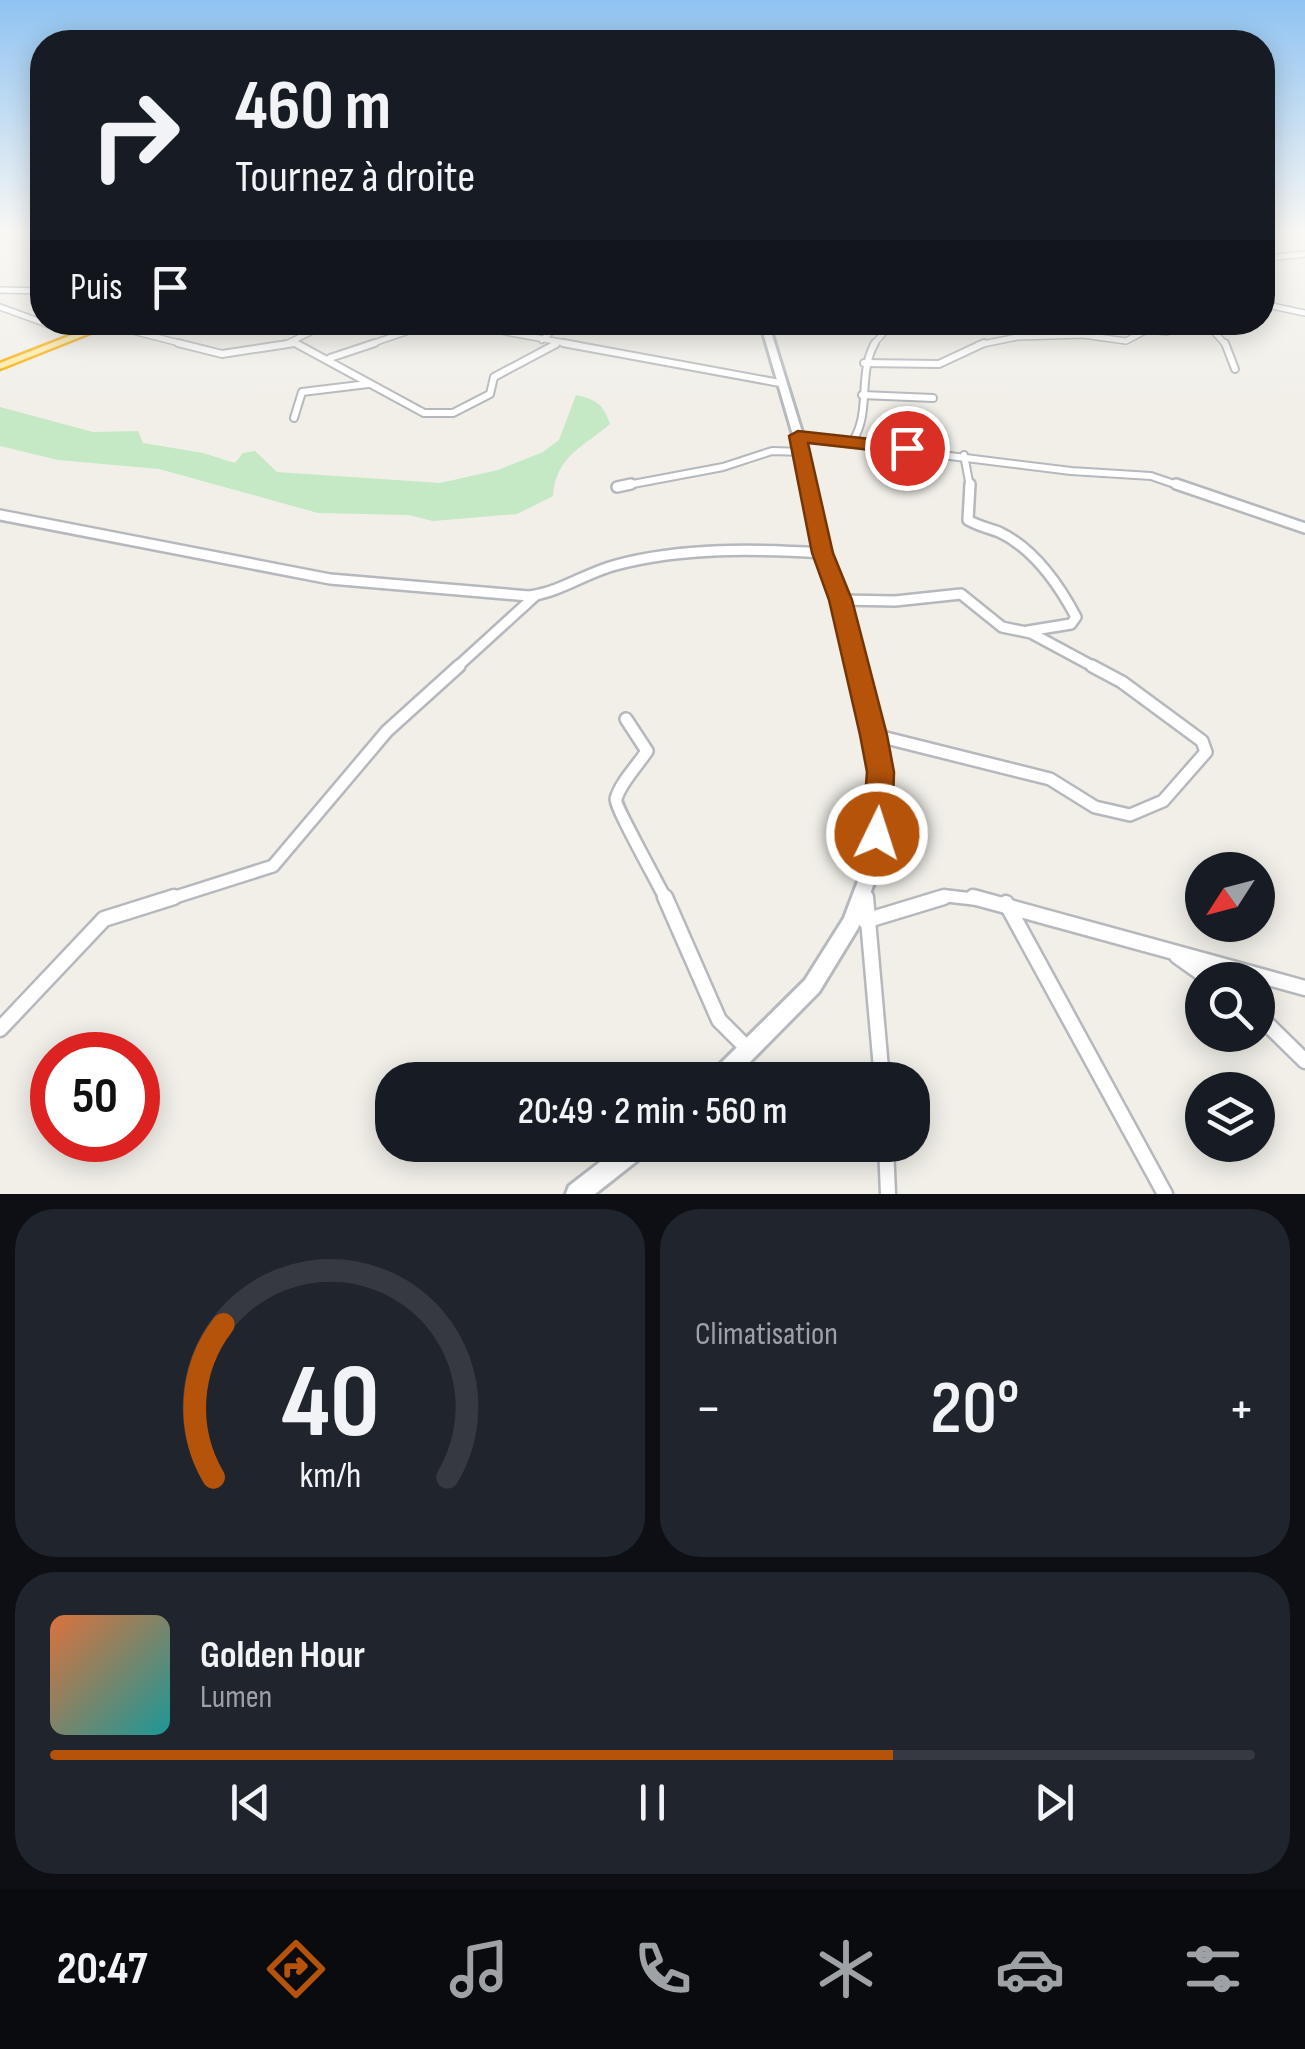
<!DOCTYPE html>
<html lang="fr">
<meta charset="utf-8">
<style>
body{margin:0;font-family:"Sofia Sans Condensed",sans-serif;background:#20242c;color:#f1f3f6;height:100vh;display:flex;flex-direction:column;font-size:38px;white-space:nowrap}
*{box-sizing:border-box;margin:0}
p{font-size:32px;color:#9ea1a6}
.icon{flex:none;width:55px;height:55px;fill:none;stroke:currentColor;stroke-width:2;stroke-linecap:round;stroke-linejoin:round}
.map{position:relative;height:1194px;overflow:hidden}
.details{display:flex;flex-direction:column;gap:15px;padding:15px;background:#0d0f14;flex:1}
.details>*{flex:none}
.guide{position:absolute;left:30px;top:30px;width:1245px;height:305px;border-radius:40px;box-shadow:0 5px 25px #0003;background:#171b24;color:#f1f3f6;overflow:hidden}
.needle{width:65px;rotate:234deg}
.controls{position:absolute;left:1185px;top:852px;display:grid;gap:20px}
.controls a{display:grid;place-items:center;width:90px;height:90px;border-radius:50%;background:#171b24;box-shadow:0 5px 25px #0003;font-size:50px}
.speed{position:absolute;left:30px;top:1032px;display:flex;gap:20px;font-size:50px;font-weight:700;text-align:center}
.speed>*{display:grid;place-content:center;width:130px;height:130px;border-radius:50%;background:#171b24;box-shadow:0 5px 25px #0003;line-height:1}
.speed .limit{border:15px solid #d22;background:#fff;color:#111}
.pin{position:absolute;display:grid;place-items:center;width:85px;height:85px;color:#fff;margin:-42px;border:5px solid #fff;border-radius:50%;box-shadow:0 2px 10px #0007}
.me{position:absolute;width:110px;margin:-55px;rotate:4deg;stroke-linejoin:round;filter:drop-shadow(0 0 8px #0008)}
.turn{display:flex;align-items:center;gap:35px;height:210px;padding:0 40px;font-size:45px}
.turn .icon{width:130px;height:130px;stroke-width:2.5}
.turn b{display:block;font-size:70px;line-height:85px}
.then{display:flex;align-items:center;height:95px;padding:0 40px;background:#0003;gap:20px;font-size:38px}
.big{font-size:75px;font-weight:600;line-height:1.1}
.details .tile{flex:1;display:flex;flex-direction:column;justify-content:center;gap:15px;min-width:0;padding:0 35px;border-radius:40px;background:#20242c}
.details .dial{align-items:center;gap:0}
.dial svg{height:260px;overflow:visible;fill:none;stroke:#363941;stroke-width:7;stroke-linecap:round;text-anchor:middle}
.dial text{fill:#f1f3f6;stroke:none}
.song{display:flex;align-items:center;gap:30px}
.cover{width:120px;height:120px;border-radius:15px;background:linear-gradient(135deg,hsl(20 70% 55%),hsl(180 70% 35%))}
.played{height:10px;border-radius:5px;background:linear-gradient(90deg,#b45309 70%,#363941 70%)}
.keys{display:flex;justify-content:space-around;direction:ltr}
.heat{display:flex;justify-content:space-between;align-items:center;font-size:55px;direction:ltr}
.details .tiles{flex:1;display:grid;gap:15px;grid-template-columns:1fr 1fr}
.tile:last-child{grid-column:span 2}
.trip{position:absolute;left:375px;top:1062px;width:555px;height:100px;border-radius:40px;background:#171b24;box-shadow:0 5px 25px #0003;font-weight:600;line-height:100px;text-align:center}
.tab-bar{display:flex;height:160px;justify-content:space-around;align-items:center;background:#090b0e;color:#9ea1a6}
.tab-bar .icon{width:70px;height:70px}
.tab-bar .on{color:#b45309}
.tab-bar b{font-size:45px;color:#f1f3f6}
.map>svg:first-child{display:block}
</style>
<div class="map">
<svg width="1305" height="1194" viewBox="0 0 1305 1194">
<rect width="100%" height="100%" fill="#f1efe8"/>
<!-- green -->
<path fill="#c5e8c5" d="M576 395C597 400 603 404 610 424 582 448 556 456 553 496L517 514 433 521 409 515 318 513 159 469 58 460 0 446V407L93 432 138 431 143 443 203 453 235 463 243 453 255 451 277 472 440 483 498 470 543 452 559 440Z"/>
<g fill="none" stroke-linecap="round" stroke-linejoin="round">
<defs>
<g id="minor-far4">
<polyline points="1262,259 1305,254"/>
<polyline points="0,290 42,291"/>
<polyline points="1262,304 1305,313"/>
<polyline points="0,307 55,327 109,325 187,345"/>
<polyline points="452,322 576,345"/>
<polyline points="1205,322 1226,345"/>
<polyline points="542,340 562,322"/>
<polyline points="284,345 331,322"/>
<polyline points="368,345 435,322"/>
<polyline points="873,345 893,322"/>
<polyline points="978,345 1017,337 1083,335 1126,341 1147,330 1167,332 1186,322"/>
</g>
<g id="minor-far3">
<polyline points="178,343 222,354 294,343"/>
<polyline points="563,343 780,383"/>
<polyline points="1225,343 1235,369"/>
<polyline points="297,344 424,413 453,413 490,394 494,377 556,344"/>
<polyline points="330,358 375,343"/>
<polyline points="864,363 939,364 984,343"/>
<polyline points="862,395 933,398"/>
<polyline points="294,418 302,392 368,384"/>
<polyline points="797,437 1071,471 1151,476 1183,487"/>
<path d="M852 442C872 413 857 374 875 343"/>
<polyline points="964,455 970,487"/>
<polyline points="617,487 723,467 772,451 803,452"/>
</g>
<g id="minor-far2">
<path d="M970 484 968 520C978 526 988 528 999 532 1033 548 1059 585 1076 617L1071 624 1028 631"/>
<polyline points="1176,484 1305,528"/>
<polyline points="617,487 631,484"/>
<path d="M0 515 330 579 529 596C561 592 585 573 616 565 683 547 755 549 823 553"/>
<polyline points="840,600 895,601 961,594 1002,627 1031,633 1096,668"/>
<polyline points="456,668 535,596"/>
</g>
<g id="minor-far1">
<path d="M626 719 647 751C638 765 620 783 616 799 614 805 659 885 666 900"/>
<polyline points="874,735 1050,779 1095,807 1130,815 1163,801 1206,752 1202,741 1122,682 1092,666"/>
<polyline points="166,900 273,866 387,731 459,666"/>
<polyline points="935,900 947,896 982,900"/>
</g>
<g id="minor">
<polyline points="665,897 719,1020 749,1050"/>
<polyline points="866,897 882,1080"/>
<polyline points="973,897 1305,988"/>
<polyline points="1006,903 1165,1194"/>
<polyline points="865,921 944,897"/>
<polyline points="1177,956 1211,980"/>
<polyline points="1258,1015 1305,1061"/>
<polyline points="0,1029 104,919 174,897"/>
<polyline points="886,1145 888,1194"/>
</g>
<g id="secondary">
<polygon points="760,322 768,322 808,452 829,553 846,600 881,735 889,771 888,807 882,860 858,928 819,992 732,1080 708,1080 711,1073 805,980 844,918 866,860 872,807 873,771 867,735 834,600 817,553 798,452"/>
<polygon points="622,1145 650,1145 647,1153 595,1194 566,1194 569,1186"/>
</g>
<polygon id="trunk" points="105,322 118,322 0,369 0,363"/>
</defs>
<!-- minor-far4 casing -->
<use href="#minor-far4" stroke="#b5b8bc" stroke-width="8"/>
<!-- minor-far3 casing -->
<use href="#minor-far3" stroke="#b5b8bc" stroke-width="10"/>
<!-- minor-far2 casing -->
<use href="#minor-far2" stroke="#b5b8bc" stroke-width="14"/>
<!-- minor-far1 casing -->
<use href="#minor-far1" stroke="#b5b8bc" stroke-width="16"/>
<!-- minor casing -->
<use href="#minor" stroke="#b5b8bc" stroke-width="19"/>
<!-- secondary casing -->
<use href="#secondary" stroke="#b6babf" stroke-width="6"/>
<!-- trunk casing -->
<use href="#trunk" stroke="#f9ab00" stroke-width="5"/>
<!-- minor-far4 -->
<use href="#minor-far4" stroke="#fff" stroke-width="5"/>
<!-- minor-far3 -->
<use href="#minor-far3" stroke="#fff" stroke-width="6"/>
<!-- minor-far2 -->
<use href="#minor-far2" stroke="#fff" stroke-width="9"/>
<!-- minor-far1 -->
<use href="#minor-far1" stroke="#fff" stroke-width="11"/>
<!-- minor -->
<use href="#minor" stroke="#fff" stroke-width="14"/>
<!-- secondary -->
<use href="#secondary" fill="#fff" fill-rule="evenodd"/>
<!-- trunk -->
<use href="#trunk" fill="#feeaa1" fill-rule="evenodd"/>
</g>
<!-- sky -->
<linearGradient id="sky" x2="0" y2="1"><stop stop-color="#8fc3f1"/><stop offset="0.58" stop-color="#f9f8f5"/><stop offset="1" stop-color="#f9f8f5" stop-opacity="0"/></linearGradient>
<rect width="1305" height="400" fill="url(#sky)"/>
<!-- route -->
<polygon fill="#b45309" stroke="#753606" stroke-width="2.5" points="798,431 907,443 916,448 907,454 808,443 833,553 852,600 887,735 894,772 892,834 888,842 877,846 867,842 862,834 867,772 860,735 829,600 812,553 789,436"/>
</svg>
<div class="controls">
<a><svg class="needle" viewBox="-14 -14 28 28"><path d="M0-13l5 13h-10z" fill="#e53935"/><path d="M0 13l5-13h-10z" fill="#9ea1a6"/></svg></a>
<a><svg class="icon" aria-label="search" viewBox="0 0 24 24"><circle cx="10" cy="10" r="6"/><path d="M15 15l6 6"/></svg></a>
<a><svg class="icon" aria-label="layers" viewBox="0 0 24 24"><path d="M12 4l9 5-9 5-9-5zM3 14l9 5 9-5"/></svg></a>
</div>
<div class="speed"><div class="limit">50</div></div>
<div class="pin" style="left:907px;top:448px;background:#d93025"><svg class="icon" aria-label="arrive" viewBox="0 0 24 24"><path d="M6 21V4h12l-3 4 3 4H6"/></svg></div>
<svg class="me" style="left:877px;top:834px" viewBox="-20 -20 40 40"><circle r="17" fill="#b45309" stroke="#fff" stroke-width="3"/><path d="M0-11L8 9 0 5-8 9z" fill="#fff"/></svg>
<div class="trip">20:49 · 2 min · 560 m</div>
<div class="guide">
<div class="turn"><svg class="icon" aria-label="right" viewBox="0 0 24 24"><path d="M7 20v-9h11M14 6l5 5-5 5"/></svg><div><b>460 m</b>Tournez à droite</div></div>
<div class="then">Puis<svg class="icon" aria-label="arrive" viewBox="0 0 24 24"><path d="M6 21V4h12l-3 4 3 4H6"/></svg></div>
</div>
</div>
<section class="details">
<div class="tiles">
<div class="tile dial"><svg viewBox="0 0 100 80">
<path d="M14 69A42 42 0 1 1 86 69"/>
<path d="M14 69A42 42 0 0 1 17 22" stroke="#b45309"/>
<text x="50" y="56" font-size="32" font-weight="700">40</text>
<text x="50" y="72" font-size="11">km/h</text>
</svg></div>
<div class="tile"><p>Climatisation</p>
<div class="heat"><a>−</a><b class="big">20°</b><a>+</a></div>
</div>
<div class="tile">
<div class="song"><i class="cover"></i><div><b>Golden Hour</b><p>Lumen</p></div></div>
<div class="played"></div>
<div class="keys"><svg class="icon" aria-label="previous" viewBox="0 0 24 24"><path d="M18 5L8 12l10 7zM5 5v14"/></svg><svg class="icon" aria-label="pause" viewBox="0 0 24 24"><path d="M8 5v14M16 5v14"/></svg><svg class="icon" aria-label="next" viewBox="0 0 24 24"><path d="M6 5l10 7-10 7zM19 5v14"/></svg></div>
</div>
</div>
</section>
<nav class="tab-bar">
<b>20:47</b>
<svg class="icon on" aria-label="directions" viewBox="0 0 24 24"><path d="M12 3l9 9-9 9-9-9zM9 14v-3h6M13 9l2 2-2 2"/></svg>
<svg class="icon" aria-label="music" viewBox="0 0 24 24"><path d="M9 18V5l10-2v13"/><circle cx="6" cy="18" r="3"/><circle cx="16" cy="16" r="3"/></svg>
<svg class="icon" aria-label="phone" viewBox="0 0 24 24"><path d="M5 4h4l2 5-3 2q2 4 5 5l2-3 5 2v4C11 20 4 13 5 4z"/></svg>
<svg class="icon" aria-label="climate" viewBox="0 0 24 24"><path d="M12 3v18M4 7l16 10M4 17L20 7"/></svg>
<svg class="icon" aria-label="car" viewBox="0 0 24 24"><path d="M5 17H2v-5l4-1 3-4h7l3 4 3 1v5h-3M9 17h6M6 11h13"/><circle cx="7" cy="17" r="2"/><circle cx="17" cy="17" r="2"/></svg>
<svg class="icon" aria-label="filters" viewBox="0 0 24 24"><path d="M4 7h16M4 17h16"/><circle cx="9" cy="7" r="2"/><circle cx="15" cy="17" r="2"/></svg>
</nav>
